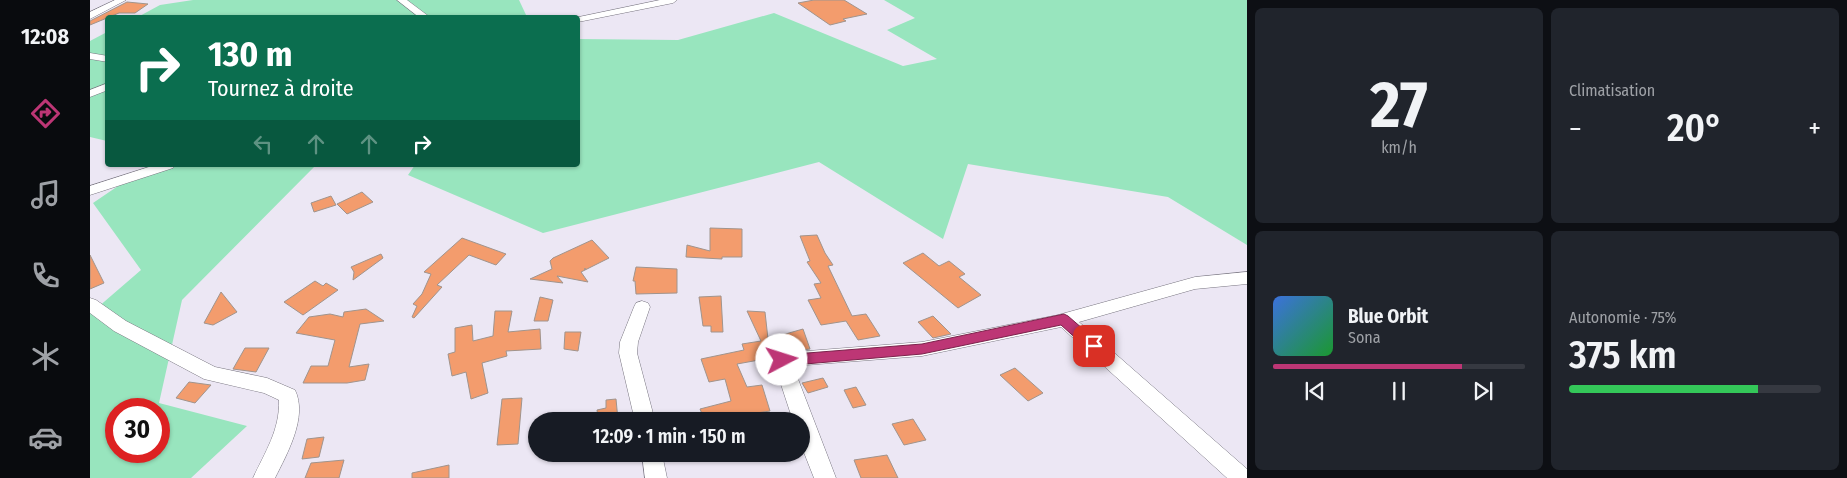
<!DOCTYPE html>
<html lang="fr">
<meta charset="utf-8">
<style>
body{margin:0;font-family:"Fira Sans Condensed",sans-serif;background:#20242c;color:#f1f3f6;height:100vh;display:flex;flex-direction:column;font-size:19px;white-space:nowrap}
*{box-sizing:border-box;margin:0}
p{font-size:16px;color:#9ea1a6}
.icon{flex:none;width:28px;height:28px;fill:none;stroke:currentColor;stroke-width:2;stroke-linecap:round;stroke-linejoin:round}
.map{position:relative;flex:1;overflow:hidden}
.sheet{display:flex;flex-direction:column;gap:8px;padding:8px;background:#0d0f14;width:600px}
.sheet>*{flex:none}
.banner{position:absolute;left:15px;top:15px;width:475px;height:152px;border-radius:5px;box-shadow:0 1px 4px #0004;background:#0b6e4f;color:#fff;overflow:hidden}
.speed{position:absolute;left:15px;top:398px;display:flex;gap:10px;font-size:25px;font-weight:700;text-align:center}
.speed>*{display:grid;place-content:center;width:65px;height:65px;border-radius:50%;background:#171b24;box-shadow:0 1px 4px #0004;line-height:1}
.speed .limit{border:8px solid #d22;background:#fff;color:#111}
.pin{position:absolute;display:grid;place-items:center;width:42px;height:42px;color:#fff;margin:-21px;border-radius:10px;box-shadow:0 2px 8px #0006}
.me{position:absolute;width:55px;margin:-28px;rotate:85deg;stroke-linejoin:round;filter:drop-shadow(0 0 4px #0008)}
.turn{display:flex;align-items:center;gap:18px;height:105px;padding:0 20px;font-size:22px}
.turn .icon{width:65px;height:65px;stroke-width:2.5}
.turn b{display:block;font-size:35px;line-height:42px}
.lanes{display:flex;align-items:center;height:48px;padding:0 20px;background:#0003;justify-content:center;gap:25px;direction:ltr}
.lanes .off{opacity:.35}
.big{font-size:38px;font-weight:600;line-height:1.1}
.sheet .card{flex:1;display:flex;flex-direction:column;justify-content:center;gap:8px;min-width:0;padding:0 18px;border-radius:8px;background:#20242c}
.sheet .dial{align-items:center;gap:0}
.dial b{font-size:65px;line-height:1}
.song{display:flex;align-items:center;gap:15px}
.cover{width:60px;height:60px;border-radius:8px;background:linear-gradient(135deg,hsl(220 70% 55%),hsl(130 70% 35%))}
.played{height:5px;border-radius:2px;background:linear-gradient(90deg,#bd3675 75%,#363941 75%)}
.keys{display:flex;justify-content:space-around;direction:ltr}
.heat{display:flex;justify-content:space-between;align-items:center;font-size:28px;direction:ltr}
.charge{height:8px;border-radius:4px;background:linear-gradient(90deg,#34c759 75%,#363941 0)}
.sheet .tiles{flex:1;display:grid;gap:8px;grid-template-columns:repeat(2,1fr)}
.trip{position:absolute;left:438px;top:412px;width:282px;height:50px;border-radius:25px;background:#171b24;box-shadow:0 1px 4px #0004;font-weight:600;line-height:50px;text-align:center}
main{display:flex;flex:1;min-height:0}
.tab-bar{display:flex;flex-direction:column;width:90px;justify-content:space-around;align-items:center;background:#090b0e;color:#9ea1a6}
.tab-bar .icon{width:35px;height:35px}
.tab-bar .current{color:#bd3675}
.tab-bar b{font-size:22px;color:#f1f3f6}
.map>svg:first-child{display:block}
</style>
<main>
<nav class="tab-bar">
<b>12:08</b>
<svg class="icon current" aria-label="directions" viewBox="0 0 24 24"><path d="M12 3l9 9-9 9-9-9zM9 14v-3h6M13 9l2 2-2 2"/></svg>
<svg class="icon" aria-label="music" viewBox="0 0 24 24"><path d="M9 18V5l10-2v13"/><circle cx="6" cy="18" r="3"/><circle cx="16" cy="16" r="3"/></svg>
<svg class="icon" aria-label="phone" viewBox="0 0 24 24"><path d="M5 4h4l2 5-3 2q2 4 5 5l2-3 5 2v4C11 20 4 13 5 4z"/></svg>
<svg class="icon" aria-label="climate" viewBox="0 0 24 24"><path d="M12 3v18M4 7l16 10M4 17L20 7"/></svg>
<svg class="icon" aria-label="car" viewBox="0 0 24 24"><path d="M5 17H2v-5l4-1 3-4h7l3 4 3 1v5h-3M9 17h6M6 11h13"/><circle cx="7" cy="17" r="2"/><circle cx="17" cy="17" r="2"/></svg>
</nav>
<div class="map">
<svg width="1157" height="478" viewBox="0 0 1157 478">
<rect width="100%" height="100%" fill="#ece7f4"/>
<!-- green -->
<g fill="#98e5be" fill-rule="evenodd">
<polygon points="103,0 429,0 437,17 46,18 70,5"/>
<polygon points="794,0 1157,0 1157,245 1078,197 878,164 853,239 729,162 453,233 318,175 325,165 488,165 488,39 588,40 684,13 813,66 847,59 797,30 825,18"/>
<polygon points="17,32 17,141 0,137 0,41"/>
<path d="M59 165H226L92 300 69 403 157 426 101 478H0V314L51 270 3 203ZM26 409H69V451H26Z"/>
</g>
<!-- building -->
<g fill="#f39c6d" stroke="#a0948d">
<polygon points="724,0 754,0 777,14 753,19 756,21 740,25 708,3"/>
<polygon points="37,2 58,4 45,13 29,13 0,25 0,21"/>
<polygon points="272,192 283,202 257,214 247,204"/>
<polygon points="241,196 246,205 224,212 221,203"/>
<polygon points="620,228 652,229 652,257 632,257 632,259 596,257 597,245 620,251"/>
<polygon points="727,235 735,253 743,265 738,266 762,316 776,314 790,336 768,340 756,321 731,325 718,300 731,298 724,284 731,283 717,262 720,261 710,236"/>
<polygon points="372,238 416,254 406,265 379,255 347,285 352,287 324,318 322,317 327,306 323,304 332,294 341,274 334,272"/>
<polygon points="502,240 519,258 495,270 495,268 495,270 491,272 498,282 467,276 473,283 440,279 462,269 460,261 463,258"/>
<polygon points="833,253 849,266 859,261 875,274 869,277 891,295 868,308 813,263"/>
<polygon points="291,254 293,258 263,280 264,272 261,267"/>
<polygon points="0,255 14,283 0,289"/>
<polygon points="546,267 587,269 587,293 546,294 545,281 543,281"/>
<polygon points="225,281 233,286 236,283 248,290 213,315 194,302"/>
<polygon points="131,292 147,312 123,325 114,323"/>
<polygon points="631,296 633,332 621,332 621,326 613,326 609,297"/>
<polygon points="450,297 463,300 458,321 444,321"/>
<polygon points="276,309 294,321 270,324 259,367 279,364 275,380 257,383 213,383 221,366 238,366 245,340 206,333 219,317 240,314 253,317 254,312"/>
<polygon points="405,311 422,311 418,332 450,329 451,349 416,351 417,356 392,363 398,393 381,399 376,372 362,376 358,354 365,352 365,328 382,325 383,341 403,336"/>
<polygon points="657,311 675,312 678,339 713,329 720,349 685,353 681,361 685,373 676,375 669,360 647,364 657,387 672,385 680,411 627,419 628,421 615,421 610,409 641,401 635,379 619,382 611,359 654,350 652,344 671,341"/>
<polygon points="843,316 861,334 843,338 828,322"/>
<polygon points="475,332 491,332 488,351 474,349"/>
<polygon points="155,348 179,348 166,372 143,369"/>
<polygon points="925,368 953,393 938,401 910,375"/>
<polygon points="733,378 738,387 718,393 712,383"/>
<polygon points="99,382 121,385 105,403 86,398"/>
<polygon points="766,387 776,405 763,408 754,390"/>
<polygon points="432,398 428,444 407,445 412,399"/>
<polygon points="526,399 528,420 508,418 507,410 516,408 516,400"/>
<polygon points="823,419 836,440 814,445 802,424"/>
<polygon points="234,437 229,457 212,459 217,439"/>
<polygon points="797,455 808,478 771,478 764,460"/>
<polygon points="254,460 249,478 215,478 221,463"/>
<polygon points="359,465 359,478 322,478 322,473"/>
</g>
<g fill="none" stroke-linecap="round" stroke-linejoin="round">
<defs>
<g id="minor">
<polygon points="25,0 36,0 0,19 0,12"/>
<polygon points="307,0 317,0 341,18 330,18"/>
<polygon points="570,0 587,0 583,3 488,22 488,18 484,18"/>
<polygon points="0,53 18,56 18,62 0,59"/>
<polygon points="18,83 18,90 0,97 0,90"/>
<polygon points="65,165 85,165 83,168 0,195 0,186"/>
<polygon points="1157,272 1157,284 1105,289 989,322 1157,469 1157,478 1137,478 971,327 832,356 703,366 746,478 724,478 711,445 711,421 703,421 683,360 686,355 692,353 832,342 968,315 1105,277"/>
<path d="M0 298 6 300 36 321 125 367 177 378 205 390C218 417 197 454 185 478H163C175 452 190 430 189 400L174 393 114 379 24 331 0 313Z"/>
<polygon points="552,301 558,303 560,307 548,342 547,353 565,421 545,421 529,353 530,342 544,307 546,303"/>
<polygon points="552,454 572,454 577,478 555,478"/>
</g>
</defs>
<!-- minor casing -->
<use href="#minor" stroke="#787580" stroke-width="1"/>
<!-- minor -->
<use href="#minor" fill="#fff" fill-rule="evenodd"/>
</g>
<!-- route -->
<polygon fill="#bd3675" stroke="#7b234c" points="974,314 978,316 1008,342 1010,346 1008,350 1004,351 999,350 971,325 832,354 692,366 687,364 685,360 687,356 692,355 832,344"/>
</svg>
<div class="speed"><div class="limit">30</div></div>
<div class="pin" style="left:1004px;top:346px;background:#d93025"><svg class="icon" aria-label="arrive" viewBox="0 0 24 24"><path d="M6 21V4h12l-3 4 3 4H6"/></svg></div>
<svg class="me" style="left:692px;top:360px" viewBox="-20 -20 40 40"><circle r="19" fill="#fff"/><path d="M0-13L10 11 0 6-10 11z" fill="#bd3675"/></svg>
<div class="trip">12:09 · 1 min · 150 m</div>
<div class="banner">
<div class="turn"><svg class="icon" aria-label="right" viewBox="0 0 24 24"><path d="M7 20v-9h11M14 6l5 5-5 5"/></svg><div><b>130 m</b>Tournez à droite</div></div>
<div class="lanes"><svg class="icon off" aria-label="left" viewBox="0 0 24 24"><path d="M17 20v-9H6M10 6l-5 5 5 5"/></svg><svg class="icon off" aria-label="ahead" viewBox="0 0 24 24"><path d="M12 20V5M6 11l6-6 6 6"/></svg><svg class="icon off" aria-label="ahead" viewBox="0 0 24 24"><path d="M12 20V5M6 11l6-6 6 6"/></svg><svg class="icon" aria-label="right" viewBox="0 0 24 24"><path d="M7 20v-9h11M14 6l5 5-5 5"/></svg></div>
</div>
</div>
<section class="sheet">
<div class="tiles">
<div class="card dial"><b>27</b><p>km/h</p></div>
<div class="card"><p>Climatisation</p>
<div class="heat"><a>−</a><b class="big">20°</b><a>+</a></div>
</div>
<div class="card">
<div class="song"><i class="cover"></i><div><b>Blue Orbit</b><p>Sona</p></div></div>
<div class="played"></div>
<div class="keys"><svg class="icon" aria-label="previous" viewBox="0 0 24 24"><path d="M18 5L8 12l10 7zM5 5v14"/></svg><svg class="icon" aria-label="pause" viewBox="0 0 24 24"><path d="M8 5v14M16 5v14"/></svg><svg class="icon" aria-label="next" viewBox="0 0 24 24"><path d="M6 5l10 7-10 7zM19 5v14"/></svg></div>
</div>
<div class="card"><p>Autonomie · 75%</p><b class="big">375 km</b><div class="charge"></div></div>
</div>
</section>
</main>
